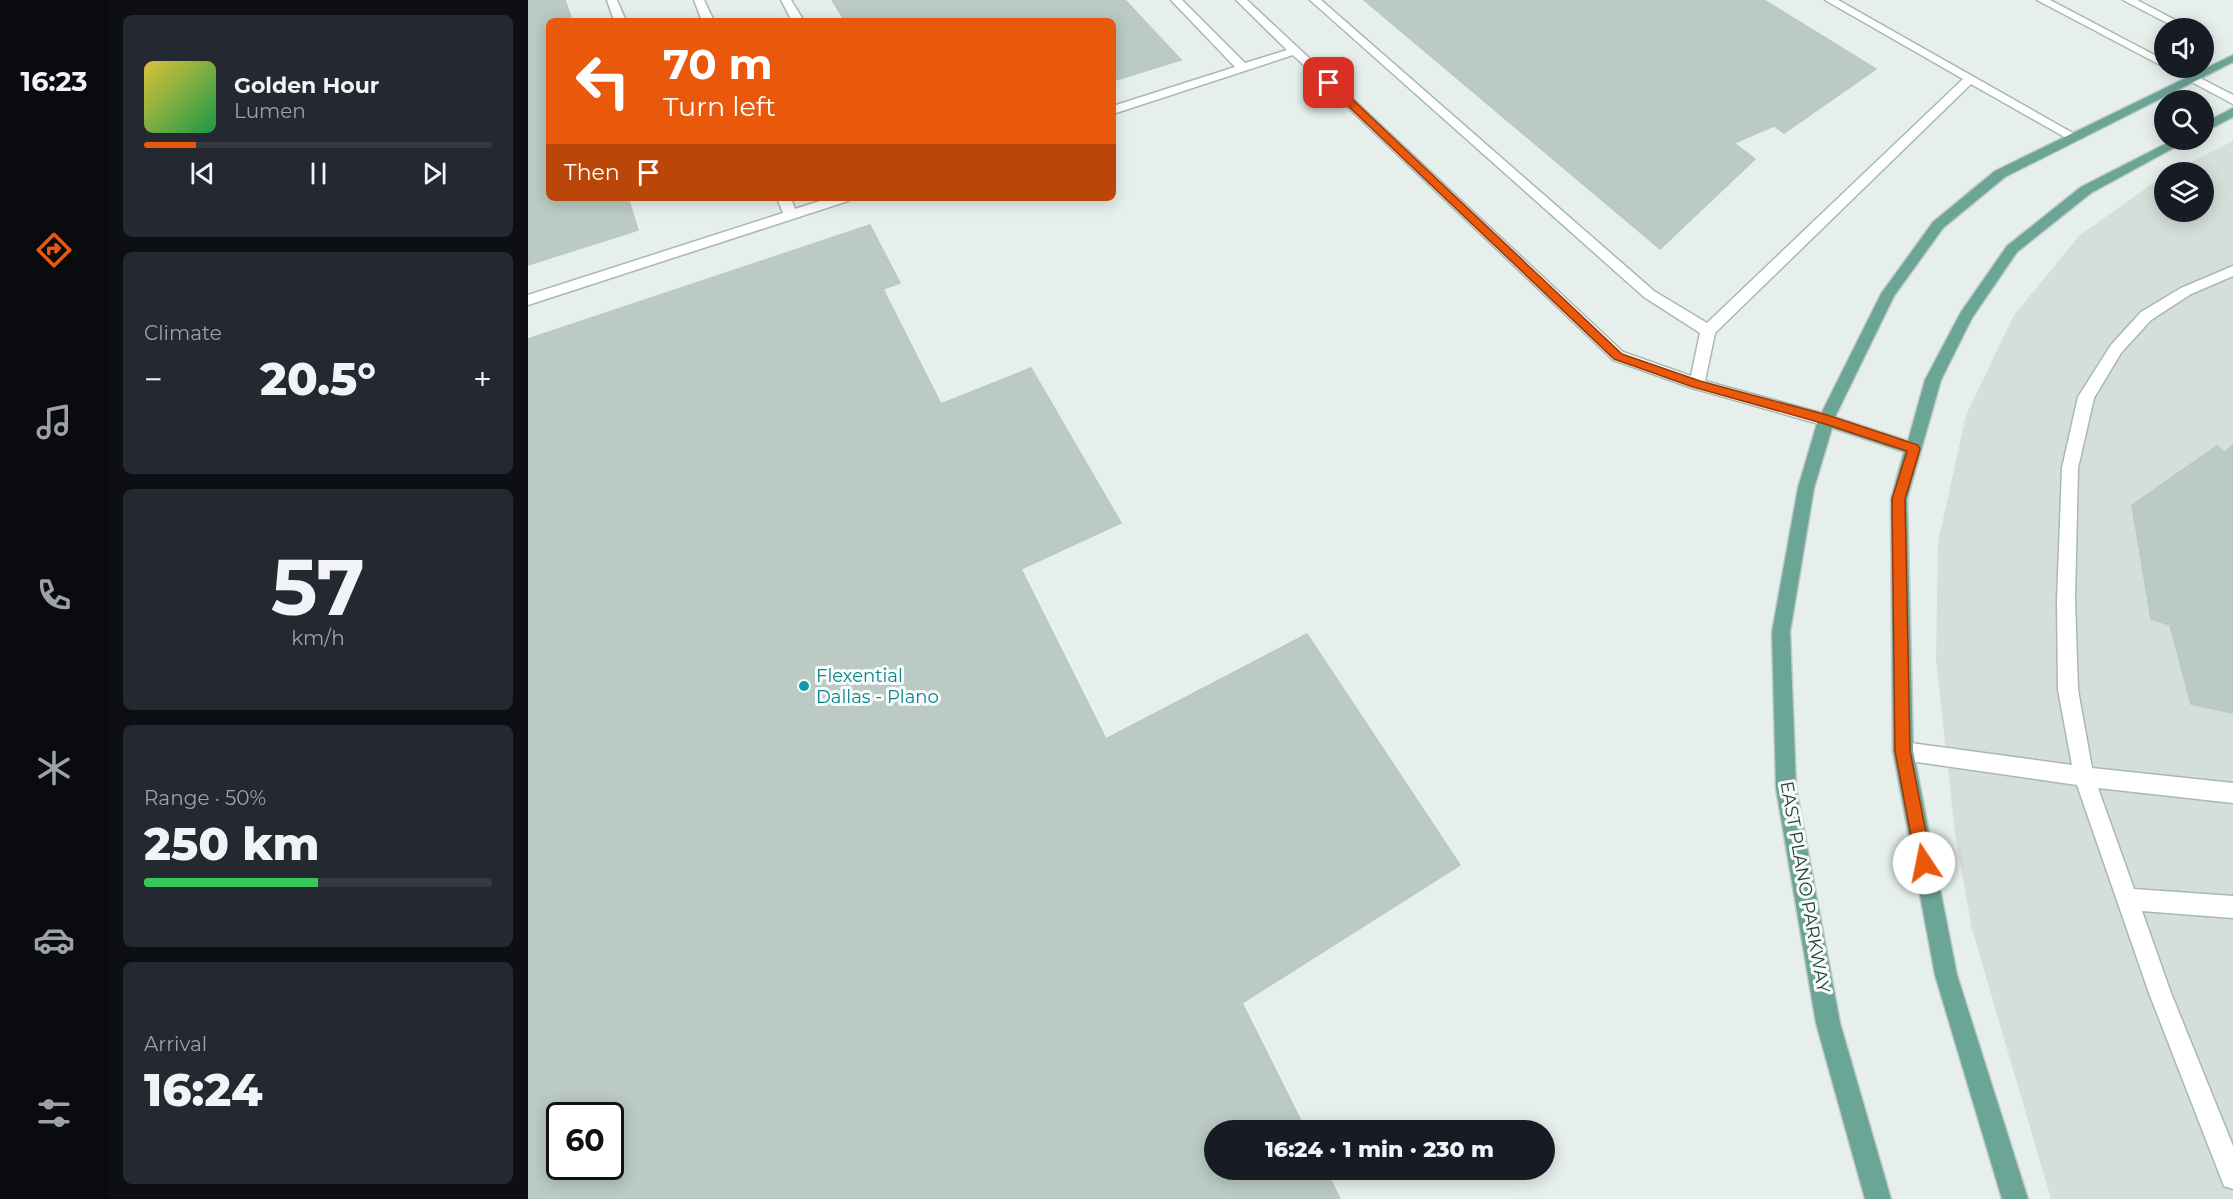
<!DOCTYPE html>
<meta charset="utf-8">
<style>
body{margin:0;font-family:Montserrat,sans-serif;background:#242831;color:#f1f3f6;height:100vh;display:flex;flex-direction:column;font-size:22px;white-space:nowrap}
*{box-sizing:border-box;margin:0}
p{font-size:20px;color:#9ea1a6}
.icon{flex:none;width:33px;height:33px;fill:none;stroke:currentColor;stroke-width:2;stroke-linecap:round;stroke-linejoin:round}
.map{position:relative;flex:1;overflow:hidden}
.sheet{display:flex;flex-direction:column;gap:15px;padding:15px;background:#0d0f14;width:420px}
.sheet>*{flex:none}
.banner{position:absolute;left:18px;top:18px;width:570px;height:183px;border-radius:9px;box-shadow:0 3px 15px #0003;background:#ea580c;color:#fff;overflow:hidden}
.tools{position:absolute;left:1626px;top:18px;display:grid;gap:12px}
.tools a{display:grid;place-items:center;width:60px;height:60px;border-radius:50%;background:#171b24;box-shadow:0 3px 15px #0003;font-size:30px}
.speed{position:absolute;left:18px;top:1102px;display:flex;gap:12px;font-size:30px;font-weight:700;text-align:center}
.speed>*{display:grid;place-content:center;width:78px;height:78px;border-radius:50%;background:#171b24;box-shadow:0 3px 15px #0003;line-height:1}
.speed .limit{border:3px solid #111;border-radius:9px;background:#fff;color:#111}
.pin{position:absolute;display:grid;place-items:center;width:51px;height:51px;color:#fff;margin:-26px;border-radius:12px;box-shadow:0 3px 9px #0006}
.me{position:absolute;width:66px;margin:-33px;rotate:349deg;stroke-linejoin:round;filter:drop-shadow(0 0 4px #0008)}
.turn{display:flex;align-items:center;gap:21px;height:126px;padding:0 18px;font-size:27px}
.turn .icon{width:78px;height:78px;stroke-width:2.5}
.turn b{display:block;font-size:42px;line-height:51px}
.then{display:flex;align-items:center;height:57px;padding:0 18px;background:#0003;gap:12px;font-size:22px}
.big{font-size:45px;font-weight:800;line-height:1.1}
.sheet .card{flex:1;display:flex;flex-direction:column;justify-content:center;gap:9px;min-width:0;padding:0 21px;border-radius:9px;background:#242831}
.sheet .dial{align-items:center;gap:0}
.dial b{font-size:78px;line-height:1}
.song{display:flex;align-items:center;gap:18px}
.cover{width:72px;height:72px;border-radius:9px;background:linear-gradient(135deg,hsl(50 70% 55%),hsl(140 70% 35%))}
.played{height:6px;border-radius:3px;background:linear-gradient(90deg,#ea580c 15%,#363941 15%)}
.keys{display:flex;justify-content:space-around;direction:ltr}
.heat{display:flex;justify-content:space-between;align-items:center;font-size:33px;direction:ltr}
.charge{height:9px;border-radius:4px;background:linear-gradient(90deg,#34c759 50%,#363941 0)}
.trip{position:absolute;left:676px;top:1120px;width:351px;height:60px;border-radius:30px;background:#171b24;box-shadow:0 3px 15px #0003;font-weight:800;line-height:60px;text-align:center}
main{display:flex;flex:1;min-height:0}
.dock{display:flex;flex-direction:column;width:108px;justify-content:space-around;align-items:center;background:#090b0e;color:#9ea1a6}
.dock .icon{width:42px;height:42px}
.dock .active{color:#ea580c}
.dock b{font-size:27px;color:#f1f3f6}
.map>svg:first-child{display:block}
</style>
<main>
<nav class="dock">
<b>16:23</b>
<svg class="icon active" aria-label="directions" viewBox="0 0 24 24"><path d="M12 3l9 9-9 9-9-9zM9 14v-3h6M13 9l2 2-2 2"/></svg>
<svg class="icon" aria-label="music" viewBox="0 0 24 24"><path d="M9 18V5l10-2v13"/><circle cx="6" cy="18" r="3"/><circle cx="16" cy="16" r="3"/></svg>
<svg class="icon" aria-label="phone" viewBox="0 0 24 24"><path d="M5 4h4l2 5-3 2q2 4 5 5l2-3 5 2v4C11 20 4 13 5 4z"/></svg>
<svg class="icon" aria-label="climate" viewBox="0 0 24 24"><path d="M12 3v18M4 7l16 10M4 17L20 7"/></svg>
<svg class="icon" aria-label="car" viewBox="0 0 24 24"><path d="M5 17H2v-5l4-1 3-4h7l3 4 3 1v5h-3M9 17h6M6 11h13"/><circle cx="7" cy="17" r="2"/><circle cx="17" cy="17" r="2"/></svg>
<svg class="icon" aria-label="filters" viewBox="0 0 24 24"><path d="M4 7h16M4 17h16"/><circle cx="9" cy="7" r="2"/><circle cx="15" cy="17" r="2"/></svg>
</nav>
<section class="sheet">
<div class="card">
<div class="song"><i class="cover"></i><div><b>Golden Hour</b><p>Lumen</p></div></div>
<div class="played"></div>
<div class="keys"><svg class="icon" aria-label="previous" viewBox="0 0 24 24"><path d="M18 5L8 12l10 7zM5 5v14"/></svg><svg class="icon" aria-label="pause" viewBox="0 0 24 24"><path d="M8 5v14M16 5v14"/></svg><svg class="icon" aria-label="next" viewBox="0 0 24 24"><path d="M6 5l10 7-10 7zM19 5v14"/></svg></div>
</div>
<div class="card"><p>Climate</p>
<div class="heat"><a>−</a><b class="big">20.5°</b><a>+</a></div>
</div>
<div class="card dial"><b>57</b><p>km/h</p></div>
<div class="card"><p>Range · 50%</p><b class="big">250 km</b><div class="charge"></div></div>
<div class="card"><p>Arrival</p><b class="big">16:24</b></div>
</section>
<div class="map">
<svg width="1705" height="1199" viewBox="0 0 1705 1199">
<rect width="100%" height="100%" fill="#e6efeb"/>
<!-- built -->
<polygon fill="#d4dfda" points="1705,141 1705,1199 1523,1199 1444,929 1427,834 1408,660 1410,542 1438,415 1486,315 1552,235 1634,177 1636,176 1636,212 1676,212 1676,172 1643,172"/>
<!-- building -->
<g fill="#bbcac4" stroke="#b8c9c2" stroke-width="1.5" fill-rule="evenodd">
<polygon points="0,0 37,0 44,21 21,21 21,198 100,198 110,230 0,265"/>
<polygon points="304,0 597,0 653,60 585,81 585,21 317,21"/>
<polygon points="836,0 1236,0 1348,69 1256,133 1246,126 1206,143 1227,159 1132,249"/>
<path d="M342 225 372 283 355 289 413 404 503 368 593 523 493 569 578 739 779 634 932 865 714 1003 778 1131H687V1170H798L812 1199H0V339ZM32 1116H82V1167H32Z"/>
<polygon points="1705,445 1705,713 1663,704 1642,625 1623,619 1604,505 1689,446 1697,452"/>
</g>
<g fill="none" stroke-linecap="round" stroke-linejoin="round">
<defs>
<g id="lane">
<polygon points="79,0 89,0 98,21 86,21"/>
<polygon points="166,0 176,0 186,21 174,21"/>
<polygon points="253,0 263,0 276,21 264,21"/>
<polygon points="643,0 654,0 717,63 759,50 708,0 719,0 1095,352 1163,376 1172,333 1116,297 782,0 793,0 1126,291 1179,323 1435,79 1297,0 1310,0 1550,136 1544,140 1540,139 1443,84 1187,333 1177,381 1304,416 1306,420 1298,426 1164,388 1085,360 765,55 585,114 585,106 707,67"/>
<polygon points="1509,0 1522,0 1636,60 1636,67"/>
<polygon points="1595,0 1609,0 1651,22 1641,24"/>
<polygon points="1637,68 1651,68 1670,78 1660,80"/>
<polygon points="249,198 263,198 267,209 301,198 322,198 320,201 0,305 0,295 255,213"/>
<polygon points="1705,266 1705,276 1663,294 1623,320 1593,353 1566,398 1550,468 1547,600 1550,690 1564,768 1705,783 1705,803 1570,788 1606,889 1705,896 1705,918 1614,911 1643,993 1705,1146 1705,1189 1696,1186 1621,993 1549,785 1375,760 1368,758 1365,751 1368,744 1375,742 1544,765 1530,690 1529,600 1534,468 1550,397 1583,345 1613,312 1653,288"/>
</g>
<polygon id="street" points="1660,76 1668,76 1705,95 1705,104 1660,80"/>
<g id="primary">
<polygon points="1705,55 1705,62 1477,177 1415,228 1366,296 1307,417 1380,441 1397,380 1433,312 1479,246 1553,187 1645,140 1660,140 1563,193 1489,252 1444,318 1413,380 1379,499 1385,751 1429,975 1500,1199 1474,1199 1407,975 1365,751 1363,499 1376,452 1304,428 1286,488 1262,632 1268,788 1312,1023 1363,1199 1337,1199 1288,1023 1248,788 1244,632 1270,488 1290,420 1353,294 1405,222 1467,171"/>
<polygon points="1705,108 1705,117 1676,132 1676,123"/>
</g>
</defs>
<!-- lane casing -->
<use href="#lane" stroke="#a8b8b2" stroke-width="3"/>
<!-- street casing -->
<use href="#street" stroke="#a8b8b2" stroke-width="3"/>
<!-- primary casing -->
<use href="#primary" stroke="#c2cac8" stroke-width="3"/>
<!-- lane -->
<use href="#lane" fill="#fff" fill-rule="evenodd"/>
<!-- street -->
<use href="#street" fill="#fff" fill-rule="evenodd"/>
<!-- primary -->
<use href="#primary" fill="#6aa596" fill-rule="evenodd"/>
</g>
<!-- route -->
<polygon fill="#ea580c" stroke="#983908" stroke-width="1.5" points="798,81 805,81 1094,354 1172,381 1299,415 1390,445 1392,449 1377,499 1382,751 1404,863 1402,869 1396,871 1391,869 1388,863 1367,751 1364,499 1379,451 1297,424 1165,387 1086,359 798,85"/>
<!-- markers -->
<circle fill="#0f9aa8" stroke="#f7fbf9" stroke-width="2" cx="276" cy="686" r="6"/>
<g text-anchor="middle" stroke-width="6" stroke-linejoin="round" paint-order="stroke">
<!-- culture labels -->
<g font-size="18" fill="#0d838f" stroke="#f7fbf9" text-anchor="start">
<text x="288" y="682">Flexential<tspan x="288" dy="21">Dallas - Plano</tspan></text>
</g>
<!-- street labels -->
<g font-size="18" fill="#24423a" stroke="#f7fbf9">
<text transform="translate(1277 887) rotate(80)" y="6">EAST PLANO PARKWAY</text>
</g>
</g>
</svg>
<div class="tools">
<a><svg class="icon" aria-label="sound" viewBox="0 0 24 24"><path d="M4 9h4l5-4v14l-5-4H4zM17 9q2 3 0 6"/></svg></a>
<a><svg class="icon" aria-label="search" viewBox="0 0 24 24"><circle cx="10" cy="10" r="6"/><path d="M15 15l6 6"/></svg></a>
<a><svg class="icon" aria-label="layers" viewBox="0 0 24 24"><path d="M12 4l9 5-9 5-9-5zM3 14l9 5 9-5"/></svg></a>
</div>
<div class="speed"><div class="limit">60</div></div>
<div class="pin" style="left:801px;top:83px;background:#d93025"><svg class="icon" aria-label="arrive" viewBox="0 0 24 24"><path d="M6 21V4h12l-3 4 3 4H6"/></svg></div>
<svg class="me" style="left:1396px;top:863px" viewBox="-20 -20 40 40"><circle r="19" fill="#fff"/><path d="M0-13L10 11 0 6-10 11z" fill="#ea580c"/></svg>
<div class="trip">16:24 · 1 min · 230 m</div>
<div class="banner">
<div class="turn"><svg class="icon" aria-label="left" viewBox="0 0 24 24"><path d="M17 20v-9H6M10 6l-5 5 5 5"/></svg><div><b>70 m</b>Turn left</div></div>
<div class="then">Then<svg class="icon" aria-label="arrive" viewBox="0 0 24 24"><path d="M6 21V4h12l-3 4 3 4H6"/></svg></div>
</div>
</div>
</main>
